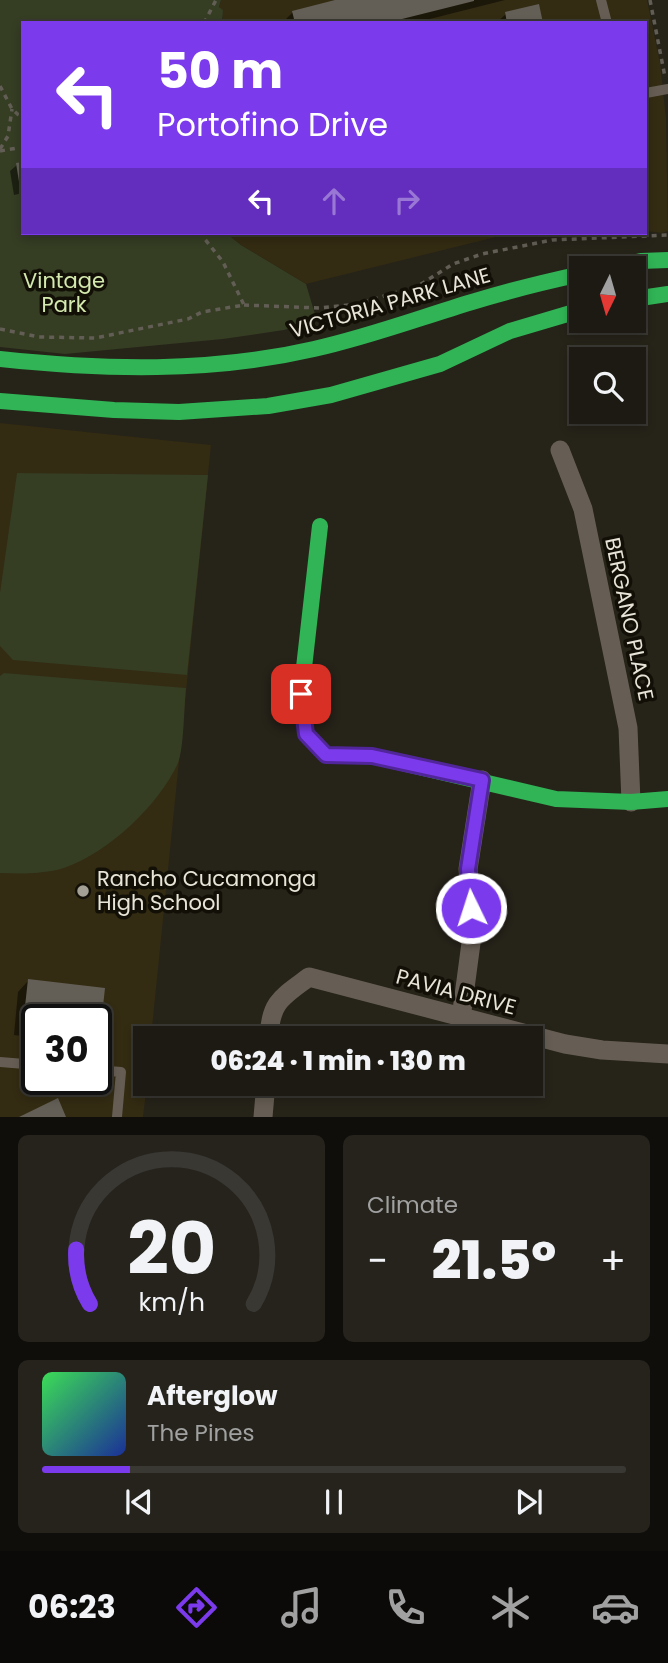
<!DOCTYPE html>
<meta charset="utf-8">
<style>
body{margin:0;font-family:Poppins,sans-serif;background:#25231c;color:#f1f3f6;height:100vh;display:flex;flex-direction:column;font-size:26px;white-space:nowrap}
*{box-sizing:border-box;margin:0}
p{font-size:23px;color:#a0a1a0}
.icon{flex:none;width:38px;height:38px;fill:none;stroke:currentColor;stroke-width:2;stroke-linecap:round;stroke-linejoin:round}
.map{position:relative;height:1117px;overflow:hidden}
.details{display:flex;flex-direction:column;gap:18px;padding:18px;background:#0f0e0a;flex:1}
.details>*{flex:none}
.guide{position:absolute;left:21px;top:21px;width:626px;height:214px;border-radius:0px;box-shadow:0 4px 10px #0003,0 0 0 2px #3a3833;background:#7c3aed;color:#fff;overflow:hidden}
.needle{width:46px;rotate:185deg}
.controls{position:absolute;left:569px;top:256px;display:grid;gap:14px}
.controls a{display:grid;place-items:center;width:77px;height:77px;border-radius:0px;background:#1c1a13;box-shadow:0 4px 10px #0003,0 0 0 2px #3a3833;font-size:35px}
.speed{position:absolute;left:21px;top:1004px;display:flex;gap:14px;font-size:35px;font-weight:700;text-align:center}
.speed>*{display:grid;place-content:center;width:91px;height:91px;border-radius:50%;background:#1c1a13;box-shadow:0 4px 10px #0003,0 0 0 2px #3a3833;line-height:1}
.speed .limit{border:4px solid #111;border-radius:10px;background:#fff;color:#111}
.pin{position:absolute;display:grid;place-items:center;width:60px;height:60px;color:#fff;margin:-30px;border-radius:14px;box-shadow:0 4px 10px #0006}
.me{position:absolute;width:77px;margin:-38px;rotate:356deg;stroke-linejoin:round;filter:drop-shadow(0 0 5px #0008)}
.turn{display:flex;align-items:center;gap:24px;height:147px;padding:0 21px;font-size:32px}
.turn .icon{width:91px;height:91px;stroke-width:2.5}
.turn b{display:block;font-size:49px;line-height:60px}
.lanes{display:flex;align-items:center;height:66px;padding:0 21px;background:#0003;justify-content:center;gap:35px;direction:ltr}
.lanes .off{opacity:.35}
.big{font-size:52px;font-weight:800;line-height:1.1}
.details .card{flex:1;display:flex;flex-direction:column;justify-content:center;gap:10px;min-width:0;padding:0 24px;border-radius:10px;background:#25231c}
.details .dial{align-items:center;gap:0}
.dial svg{height:182px;overflow:visible;fill:none;stroke:#3a3833;stroke-width:7;stroke-linecap:round;text-anchor:middle}
.dial text{fill:#f1f3f6;stroke:none}
.song{display:flex;align-items:center;gap:21px}
.cover{width:84px;height:84px;border-radius:10px;background:linear-gradient(135deg,hsl(130 70% 55%),hsl(230 70% 35%))}
.played{height:7px;border-radius:4px;background:linear-gradient(90deg,#7c3aed 15%,#3a3833 15%)}
.keys{display:flex;justify-content:space-around;direction:ltr}
.heat{display:flex;justify-content:space-between;align-items:center;font-size:38px;direction:ltr}
.details .tiles{flex:1;display:grid;gap:18px;grid-template-columns:1fr 1fr}
.card:last-child{grid-column:span 2}
.trip{position:absolute;left:133px;top:1026px;width:410px;height:70px;border-radius:0px;background:#1c1a13;box-shadow:0 4px 10px #0003,0 0 0 2px #3a3833;font-weight:800;line-height:70px;text-align:center}
.tabs{display:flex;height:112px;justify-content:space-around;align-items:center;background:#0b0a08;color:#a0a1a0}
.tabs .icon{width:49px;height:49px}
.tabs .selected{color:#7c3aed}
.tabs b{font-size:32px;color:#f1f3f6}
.map>svg:first-child{display:block}
</style>
<div class="map">
<svg width="668" height="1117" viewBox="0 0 668 1117">
<rect width="100%" height="100%" fill="#262319"/>
<!-- built -->
<g fill="#332b12" fill-rule="evenodd">
<polygon points="221,0 647,0 660,63 666,118 668,231 662,233 646,231 646,23 222,23 223,18 219,7"/>
<polygon points="226,233 512,233 306,284 241,245"/>
<path d="M0 423 211 445 151 1038H145L147 1083 143 1117H0ZM37 1020H96V1080H37Z"/>
</g>
<!-- green -->
<g fill="#353d23">
<polygon points="0,0 221,0 219,7 223,10 222,23 23,23 23,233 226,233 241,245 306,284 317,321 284,330 223,339 65,354 0,347"/>
<polygon points="17,473 208,475 187,675 13,660 0,646 0,593"/>
<path d="M4 673 186 688C184 707 184 748 178 763 159 805 108 853 64 868 45 874 20 874 0 873V676Z"/>
</g>
<!-- shadow -->
<g fill="#0007">
<polygon points="343,0 505,0 414,23 282,23 292,13"/>
<polygon points="506,14 542,23 496,23"/>
<polygon points="17,165 23,193 14,195 10,171"/>
<polygon points="28,981 103,989 98,1033 96,1035 96,1020 37,1020 37,1038 14,1035 18,992"/>
</g>
<!-- building -->
<g fill="#635f57">
<polygon points="335,0 474,0 474,1 386,23 295,23 292,11"/>
<polygon points="539,4 543,23 507,23 505,12"/>
<polygon points="23,162 23,194 21,194 16,163"/>
<polygon points="28,979 105,988 100,1034 96,1033 96,1020 37,1020 37,1027 23,1025"/>
<polygon points="58,1098 66,1117 19,1117"/>
</g>
<g fill="none" stroke-linecap="round" stroke-linejoin="round">
<!-- path -->
<g stroke="#625e55" stroke-width="3.5" stroke-dasharray="5 5" stroke-linecap="butt">
<polyline points="650,0 665,77"/>
<polyline points="204,23 216,0"/>
<polyline points="0,86 12,109 23,119"/>
<polyline points="0,149 8,136 12,109"/>
<polyline points="0,151 23,147"/>
<polyline points="244,305 319,308 357,304 418,286 453,264 482,254 552,240 668,235"/>
<polyline points="0,329 39,337 95,338 188,319 202,312 244,305 223,262 200,233"/>
</g>
<!-- lane -->
<g stroke="#665e54" stroke-width="10">
<polyline points="601,0 607,23"/>
<polyline points="646,93 668,89"/>
<polyline points="0,1062 37,1065"/>
<polyline points="96,1070 121,1072 117,1117"/>
</g>
<!-- street -->
<g stroke="#665e54" stroke-width="19">
<polyline points="560,450 583,509 628,728 631,802"/>
<polyline points="461,1018 473,928 468,869 482,780"/>
<path d="M269 1038C270 1002 282 997 309 977L565 1044 602 1050 668 1054"/>
<polyline points="263,1117 266,1083"/>
</g>
<!-- fast -->
<g stroke="#30b455" stroke-width="16">
<polyline points="611,268 641,261 668,260"/>
<polyline points="634,299 668,294"/>
<path d="M0 359C104 370 210 373 314 349 368 337 419 318 472 302 508 291 544 282 581 274"/>
<polyline points="0,401 114,410 179,412 268,406 331,395 440,364 510,331 581,310"/>
<polyline points="320,526 301,694 306,734 326,755 372,756 556,799 631,802 668,799"/>
</g>
</g>
<g fill="none" stroke-linecap="round" stroke-linejoin="round">
<defs>
<polyline id="route" points="301,694 306,734 326,755 372,756 482,780 468,869 471,908"/>
</defs>
<!-- route casing -->
<use href="#route" stroke="#51269a" stroke-width="18"/>
<!-- route -->
<use href="#route" stroke="#7c3aed" stroke-width="12"/>
</g>
<!-- markers -->
<circle fill="#a4a095" stroke="#120f07" stroke-width="2.5" cx="83" cy="891" r="7"/>
<g text-anchor="middle" stroke-width="7" stroke-linejoin="round" paint-order="stroke">
<!-- park labels -->
<g font-size="21" fill="#d4e9ad" stroke="#120f07">
<text x="64" y="288">Vintage<tspan x="64" dy="24">Park</tspan></text>
</g>
<!-- street labels -->
<g font-size="21" fill="#e8e4d8" stroke="#120f07">
<text transform="translate(390 303) rotate(-16)" y="7">VICTORIA PARK LANE</text>
<text transform="translate(629 619) rotate(78)" y="7">BERGANO PLACE</text>
<text transform="translate(456 992) rotate(15)" y="7">PAVIA DRIVE</text>
</g>
<!-- poi labels -->
<g font-size="21" fill="#e8e4d8" stroke="#120f07" text-anchor="start">
<text x="97" y="886">Rancho Cucamonga<tspan x="97" dy="24">High School</tspan></text>
</g>
</g>
</svg>
<div class="controls">
<a><svg class="needle" viewBox="-14 -14 28 28"><path d="M0-13l5 13h-10z" fill="#e53935"/><path d="M0 13l5-13h-10z" fill="#a0a1a0"/></svg></a>
<a><svg class="icon" aria-label="search" viewBox="0 0 24 24"><circle cx="10" cy="10" r="6"/><path d="M15 15l6 6"/></svg></a>
</div>
<div class="speed"><div class="limit">30</div></div>
<div class="pin" style="left:301px;top:694px;background:#d93025"><svg class="icon" aria-label="arrive" viewBox="0 0 24 24"><path d="M6 21V4h12l-3 4 3 4H6"/></svg></div>
<svg class="me" style="left:471px;top:908px" viewBox="-20 -20 40 40"><circle r="17" fill="#7c3aed" stroke="#fff" stroke-width="3"/><path d="M0-11L8 9 0 5-8 9z" fill="#fff"/></svg>
<div class="trip">06:24 · 1 min · 130 m</div>
<div class="guide">
<div class="turn"><svg class="icon" aria-label="left" viewBox="0 0 24 24"><path d="M17 20v-9H6M10 6l-5 5 5 5"/></svg><div><b>50 m</b>Portofino Drive</div></div>
<div class="lanes"><svg class="icon" aria-label="left" viewBox="0 0 24 24"><path d="M17 20v-9H6M10 6l-5 5 5 5"/></svg><svg class="icon off" aria-label="ahead" viewBox="0 0 24 24"><path d="M12 20V5M6 11l6-6 6 6"/></svg><svg class="icon off" aria-label="right" viewBox="0 0 24 24"><path d="M7 20v-9h11M14 6l5 5-5 5"/></svg></div>
</div>
</div>
<section class="details">
<div class="tiles">
<div class="card dial"><svg viewBox="0 0 100 80">
<path d="M14 69A42 42 0 1 1 86 69"/>
<path d="M14 69A42 42 0 0 1 8 45" stroke="#7c3aed"/>
<text x="50" y="56" font-size="32" font-weight="700">20</text>
<text x="50" y="72" font-size="11">km/h</text>
</svg></div>
<div class="card"><p>Climate</p>
<div class="heat"><a>−</a><b class="big">21.5°</b><a>+</a></div>
</div>
<div class="card">
<div class="song"><i class="cover"></i><div><b>Afterglow</b><p>The Pines</p></div></div>
<div class="played"></div>
<div class="keys"><svg class="icon" aria-label="previous" viewBox="0 0 24 24"><path d="M18 5L8 12l10 7zM5 5v14"/></svg><svg class="icon" aria-label="pause" viewBox="0 0 24 24"><path d="M8 5v14M16 5v14"/></svg><svg class="icon" aria-label="next" viewBox="0 0 24 24"><path d="M6 5l10 7-10 7zM19 5v14"/></svg></div>
</div>
</div>
</section>
<nav class="tabs">
<b>06:23</b>
<svg class="icon selected" aria-label="directions" viewBox="0 0 24 24"><path d="M12 3l9 9-9 9-9-9zM9 14v-3h6M13 9l2 2-2 2"/></svg>
<svg class="icon" aria-label="music" viewBox="0 0 24 24"><path d="M9 18V5l10-2v13"/><circle cx="6" cy="18" r="3"/><circle cx="16" cy="16" r="3"/></svg>
<svg class="icon" aria-label="phone" viewBox="0 0 24 24"><path d="M5 4h4l2 5-3 2q2 4 5 5l2-3 5 2v4C11 20 4 13 5 4z"/></svg>
<svg class="icon" aria-label="climate" viewBox="0 0 24 24"><path d="M12 3v18M4 7l16 10M4 17L20 7"/></svg>
<svg class="icon" aria-label="car" viewBox="0 0 24 24"><path d="M5 17H2v-5l4-1 3-4h7l3 4 3 1v5h-3M9 17h6M6 11h13"/><circle cx="7" cy="17" r="2"/><circle cx="17" cy="17" r="2"/></svg>
</nav>
